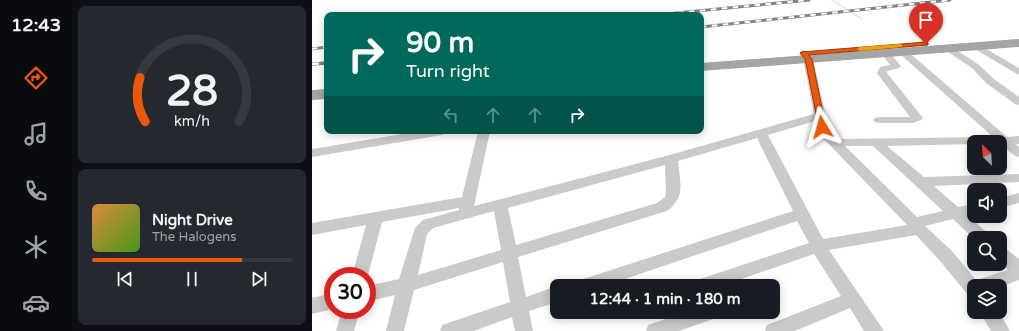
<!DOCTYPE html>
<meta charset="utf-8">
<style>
body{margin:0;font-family:"Varela Round",sans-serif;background:#242831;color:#f1f3f6;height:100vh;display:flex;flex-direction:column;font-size:15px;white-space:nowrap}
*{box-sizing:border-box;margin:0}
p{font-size:13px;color:#9ea1a6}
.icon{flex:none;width:22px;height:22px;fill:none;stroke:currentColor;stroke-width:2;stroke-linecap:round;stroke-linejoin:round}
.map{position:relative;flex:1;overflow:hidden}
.drawer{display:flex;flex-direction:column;gap:6px;padding:6px;background:#0d0f14;width:240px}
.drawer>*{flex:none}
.banner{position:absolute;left:12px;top:12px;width:380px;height:122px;border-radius:8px;box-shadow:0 2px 10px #0003;background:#00695c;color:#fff;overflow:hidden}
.needle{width:26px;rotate:335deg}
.buttons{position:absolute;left:655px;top:135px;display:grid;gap:8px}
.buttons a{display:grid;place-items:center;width:40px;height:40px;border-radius:8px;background:#171b24;box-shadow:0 2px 10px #0003;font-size:20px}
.speed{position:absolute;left:12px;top:267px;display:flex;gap:8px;font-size:20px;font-weight:700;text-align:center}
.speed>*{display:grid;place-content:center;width:52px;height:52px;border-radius:50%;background:#171b24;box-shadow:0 2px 10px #0003;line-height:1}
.speed .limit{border:6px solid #d22;background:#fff;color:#111}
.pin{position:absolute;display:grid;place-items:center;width:34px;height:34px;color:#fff;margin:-41px -17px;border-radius:50% 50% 50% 0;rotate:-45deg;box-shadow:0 0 4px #0007}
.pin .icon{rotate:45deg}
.me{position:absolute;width:44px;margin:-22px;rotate:352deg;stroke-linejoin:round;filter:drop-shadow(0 0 3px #0008)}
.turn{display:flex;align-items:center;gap:14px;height:84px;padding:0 16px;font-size:18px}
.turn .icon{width:52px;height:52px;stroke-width:2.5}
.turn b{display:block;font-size:28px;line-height:34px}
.lanes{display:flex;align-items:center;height:38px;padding:0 16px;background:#0003;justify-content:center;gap:20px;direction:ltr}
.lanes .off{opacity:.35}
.drawer .widget{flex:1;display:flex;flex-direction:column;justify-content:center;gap:6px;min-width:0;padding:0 14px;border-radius:8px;background:#242831}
.drawer .dial{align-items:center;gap:0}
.dial svg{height:104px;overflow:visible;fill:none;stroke:#363941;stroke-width:7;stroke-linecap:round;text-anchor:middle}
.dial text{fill:#f1f3f6;stroke:none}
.song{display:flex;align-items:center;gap:12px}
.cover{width:48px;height:48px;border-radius:6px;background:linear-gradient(135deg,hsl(30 70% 55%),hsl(100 70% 35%))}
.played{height:4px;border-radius:2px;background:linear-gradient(90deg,#ea580c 75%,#363941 75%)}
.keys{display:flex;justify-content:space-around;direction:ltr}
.trip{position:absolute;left:238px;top:279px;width:230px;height:40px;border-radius:8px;background:#171b24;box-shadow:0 2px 10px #0003;font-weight:800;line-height:40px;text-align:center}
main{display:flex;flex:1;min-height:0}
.menu{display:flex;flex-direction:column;width:72px;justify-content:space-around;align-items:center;background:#090b0e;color:#9ea1a6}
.menu .icon{width:28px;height:28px}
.menu .current{color:#ea580c}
.menu b{font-size:18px;color:#f1f3f6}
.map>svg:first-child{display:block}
</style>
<main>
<nav class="menu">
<b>12:43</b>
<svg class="icon current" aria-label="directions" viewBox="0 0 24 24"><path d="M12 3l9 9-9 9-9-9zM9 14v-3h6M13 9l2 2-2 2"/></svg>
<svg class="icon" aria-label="music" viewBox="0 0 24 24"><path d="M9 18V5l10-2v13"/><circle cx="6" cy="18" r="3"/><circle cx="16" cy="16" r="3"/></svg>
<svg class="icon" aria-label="phone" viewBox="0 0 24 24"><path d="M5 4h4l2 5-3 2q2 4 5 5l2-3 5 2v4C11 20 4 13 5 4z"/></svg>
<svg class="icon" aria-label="climate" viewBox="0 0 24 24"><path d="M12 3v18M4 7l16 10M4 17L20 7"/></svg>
<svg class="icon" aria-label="car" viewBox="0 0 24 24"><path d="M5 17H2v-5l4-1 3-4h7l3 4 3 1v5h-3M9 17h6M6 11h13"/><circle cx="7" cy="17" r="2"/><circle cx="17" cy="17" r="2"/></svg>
</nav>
<section class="drawer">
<div class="widget dial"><svg viewBox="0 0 100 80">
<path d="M14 69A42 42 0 1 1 86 69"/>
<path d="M14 69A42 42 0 0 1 10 35" stroke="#ea580c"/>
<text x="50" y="56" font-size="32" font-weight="700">28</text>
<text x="50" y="72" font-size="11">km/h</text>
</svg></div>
<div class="widget">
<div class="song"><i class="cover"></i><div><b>Night Drive</b><p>The Halogens</p></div></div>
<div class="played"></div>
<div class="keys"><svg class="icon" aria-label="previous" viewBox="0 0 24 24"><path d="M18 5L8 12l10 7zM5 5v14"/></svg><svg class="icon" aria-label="pause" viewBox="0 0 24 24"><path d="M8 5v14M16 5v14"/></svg><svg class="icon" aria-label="next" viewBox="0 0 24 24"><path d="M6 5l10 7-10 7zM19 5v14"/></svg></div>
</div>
</section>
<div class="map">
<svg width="707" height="331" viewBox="0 0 707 331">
<rect width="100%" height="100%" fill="#fff"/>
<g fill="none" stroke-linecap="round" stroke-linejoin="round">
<!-- street -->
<g fill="#cacaca" fill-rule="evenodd">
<polygon points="664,43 707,68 707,75 661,48 660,46 661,44"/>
<polygon points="636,45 666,64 682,79 707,97 707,105 703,104 674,83 660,68 633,50 632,48 633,46"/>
<path d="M591 49 594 50 695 137 707 136V144H704L707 147V157L703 156 688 144V142H662V144L575 146 612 177 707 174V182L622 186 646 207 662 204V214L656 216 677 234 679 238 662 239 641 219 613 226 640 251 664 280 696 270 688 262V247L694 249 707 259V280L688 287 662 286V297L656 295 628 261 604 235 517 250 572 331H552L538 308 483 331H453L455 325 529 296 502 254 409 286H379L382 281 497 243 485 221 292 286H262L265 281 271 279 481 211 445 138 366 161C368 182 374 197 355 211L206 257 214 297 245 286V302L217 311 221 331H203L200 317 162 331H128L130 325 198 302 191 262 102 290 92 331H74L83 295 55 302V286L87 279 103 228 111 220 147 210V208L70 222 55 279V276H40L54 225 0 235V223L150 197 166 131H178L162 206 354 156 502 114 491 59 487 53 491 50 494 51 501 59 516 127 526 139 681 137 588 54 587 52ZM503 121 508 135 595 225 511 239 456 135ZM533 146H561L631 211 605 217ZM353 165 354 194 353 197 345 203 204 245 196 208ZM182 211 189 250 106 275 115 234 121 228Z"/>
<polygon points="573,50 576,51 589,66 587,68 575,71 575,73 611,118 609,120 601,123 567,123 563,122 561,120 563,118 567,117 598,117 565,73 568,67 578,65 569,53"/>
<polygon points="109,131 136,131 134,133 130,135 0,157 0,149"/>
<polygon points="707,193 707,203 688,208 688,198"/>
<polygon points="21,293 21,309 0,314 0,298"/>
<polygon points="30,310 48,310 42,331 24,331"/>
<polygon points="374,312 407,312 404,318 367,331 334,331 336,325"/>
<polygon points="668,312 687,312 698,331 679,331"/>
</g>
<!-- primary -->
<g fill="#a5a5a5" fill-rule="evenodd">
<polygon points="707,39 707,47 389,71 389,63"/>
<polygon points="15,89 15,99 0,100 0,90"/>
</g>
<defs>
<g id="rail-far1">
<polyline points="344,15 497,0"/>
<polyline points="389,27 638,0"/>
<polyline points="0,49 15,47"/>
</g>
<polyline id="rail" points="0,64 15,63"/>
</defs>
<!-- rail-far1 casing -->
<use href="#rail-far1" stroke="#828282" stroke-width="3"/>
<!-- rail casing -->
<use href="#rail" stroke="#828282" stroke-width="3.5"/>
<!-- rail-far1 -->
<use href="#rail-far1" stroke="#fff" stroke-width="2" stroke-dasharray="5.5" stroke-linecap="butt"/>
<!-- rail -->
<use href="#rail" stroke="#fff" stroke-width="2.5" stroke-dasharray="7" stroke-linecap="butt"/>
<!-- path-bridge -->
<polyline stroke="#cacaca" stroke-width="1.5" stroke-dasharray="1 1" stroke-linecap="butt" points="520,0 550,19"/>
</g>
<!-- route -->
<polygon fill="#ea580c" stroke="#983908" points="614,42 616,43 616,45 496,55 500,59 514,127 513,129 507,129 493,59 488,53 489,52"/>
<!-- slow -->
<polygon fill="#f59e0b" points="588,44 590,45 590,47 548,51 545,49 548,47"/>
</svg>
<div class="buttons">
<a><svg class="needle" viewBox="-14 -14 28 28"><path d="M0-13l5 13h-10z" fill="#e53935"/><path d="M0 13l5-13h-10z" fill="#9ea1a6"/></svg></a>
<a><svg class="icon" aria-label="sound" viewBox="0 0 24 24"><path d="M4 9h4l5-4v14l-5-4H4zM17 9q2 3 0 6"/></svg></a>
<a><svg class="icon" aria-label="search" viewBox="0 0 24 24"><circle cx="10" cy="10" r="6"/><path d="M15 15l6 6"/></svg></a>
<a><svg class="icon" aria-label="layers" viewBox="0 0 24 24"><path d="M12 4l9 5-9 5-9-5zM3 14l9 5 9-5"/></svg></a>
</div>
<div class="speed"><div class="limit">30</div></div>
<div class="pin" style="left:614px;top:44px;background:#d93025"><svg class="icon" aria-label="arrive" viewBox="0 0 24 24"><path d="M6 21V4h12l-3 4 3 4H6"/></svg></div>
<svg class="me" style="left:510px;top:127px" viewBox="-20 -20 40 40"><path d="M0-17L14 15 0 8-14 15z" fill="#ea580c" stroke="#fff" stroke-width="4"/></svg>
<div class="trip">12:44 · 1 min · 180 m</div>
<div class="banner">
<div class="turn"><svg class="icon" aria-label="right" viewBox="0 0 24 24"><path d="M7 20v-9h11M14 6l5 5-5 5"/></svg><div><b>90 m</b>Turn right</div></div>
<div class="lanes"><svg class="icon off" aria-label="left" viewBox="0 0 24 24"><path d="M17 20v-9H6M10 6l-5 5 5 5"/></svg><svg class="icon off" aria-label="ahead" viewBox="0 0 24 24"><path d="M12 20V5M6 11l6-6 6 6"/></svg><svg class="icon off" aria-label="ahead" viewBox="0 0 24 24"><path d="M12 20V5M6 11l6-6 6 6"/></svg><svg class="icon" aria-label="right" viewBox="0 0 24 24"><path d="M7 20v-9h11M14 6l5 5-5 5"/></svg></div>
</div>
</div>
</main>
